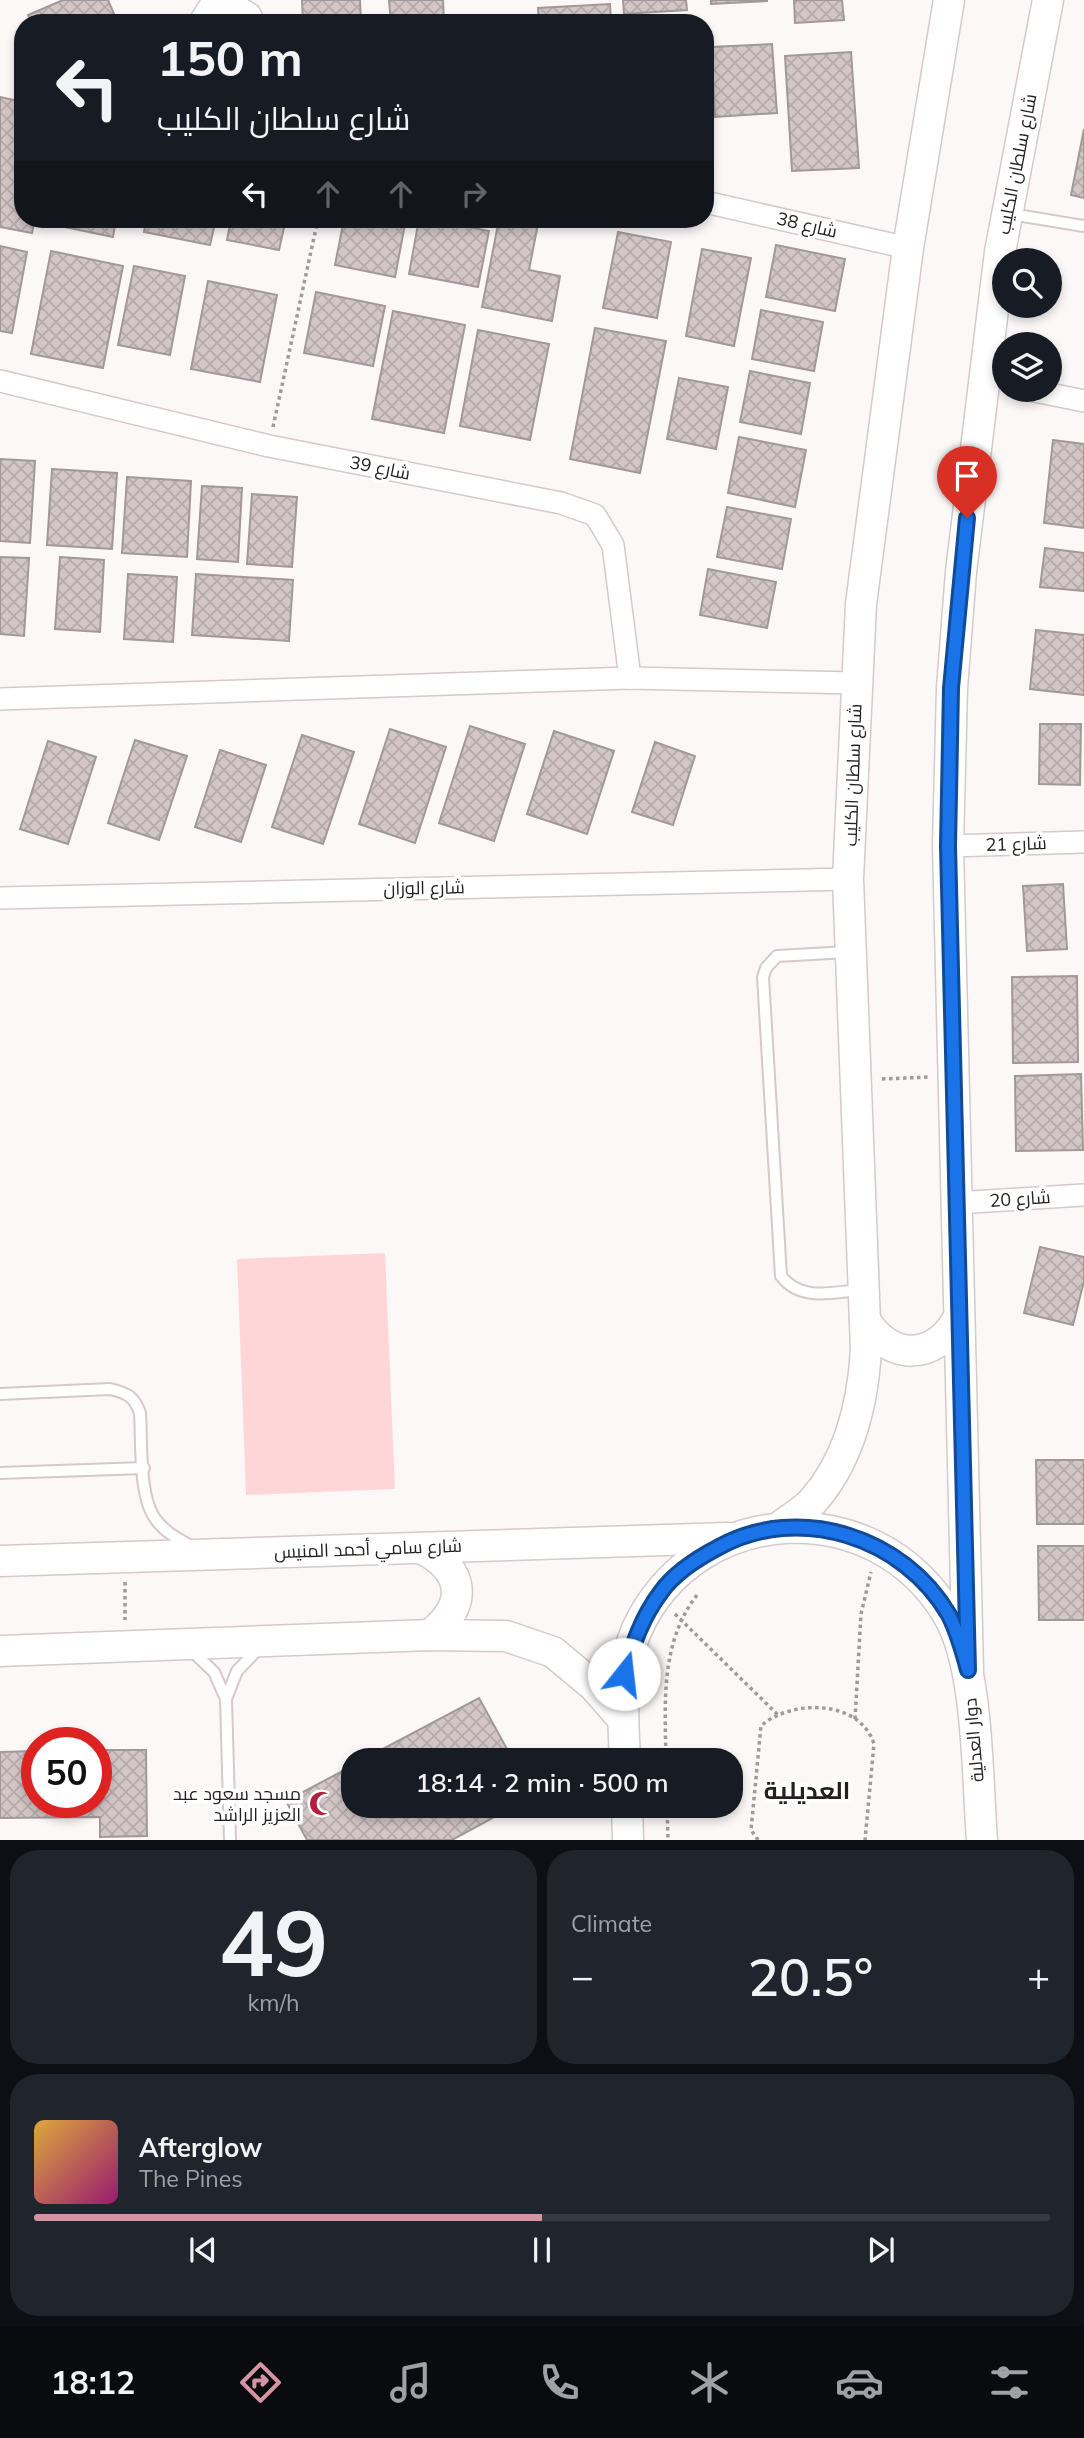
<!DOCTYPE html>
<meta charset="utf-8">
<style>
body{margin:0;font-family:Mulish,Cairo,sans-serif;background:#20242c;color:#f1f3f6;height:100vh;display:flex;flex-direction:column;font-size:26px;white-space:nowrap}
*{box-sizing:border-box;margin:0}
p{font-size:23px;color:#9ea1a6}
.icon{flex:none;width:38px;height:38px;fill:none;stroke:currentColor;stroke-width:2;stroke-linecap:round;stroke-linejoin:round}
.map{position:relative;height:1840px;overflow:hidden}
.drawer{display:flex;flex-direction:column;gap:10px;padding:10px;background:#0d0f14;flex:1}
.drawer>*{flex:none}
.hud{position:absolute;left:14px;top:14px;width:700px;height:214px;border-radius:28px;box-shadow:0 4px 10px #0003;background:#171b24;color:#f1f3f6;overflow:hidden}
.fabs{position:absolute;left:992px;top:248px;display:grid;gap:14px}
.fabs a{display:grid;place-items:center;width:70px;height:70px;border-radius:50%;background:#171b24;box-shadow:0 4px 10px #0003;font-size:35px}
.speed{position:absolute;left:21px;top:1727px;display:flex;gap:14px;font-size:35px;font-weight:700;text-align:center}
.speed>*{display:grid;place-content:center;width:91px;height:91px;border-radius:50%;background:#171b24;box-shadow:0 4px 10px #0003;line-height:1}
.speed .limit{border:10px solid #d22;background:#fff;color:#111}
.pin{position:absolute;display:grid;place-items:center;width:60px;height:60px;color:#fff;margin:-72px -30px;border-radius:50% 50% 50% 0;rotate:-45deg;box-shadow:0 0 7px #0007}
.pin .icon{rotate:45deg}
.me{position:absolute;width:77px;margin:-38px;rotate:16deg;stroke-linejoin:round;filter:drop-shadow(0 0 5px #0008)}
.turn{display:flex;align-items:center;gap:24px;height:147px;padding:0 28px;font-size:32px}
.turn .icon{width:91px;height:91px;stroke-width:2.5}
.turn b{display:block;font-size:49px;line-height:60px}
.lanes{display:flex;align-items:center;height:66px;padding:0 28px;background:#0003;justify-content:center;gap:35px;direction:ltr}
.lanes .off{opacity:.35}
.big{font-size:52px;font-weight:600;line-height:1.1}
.drawer .tile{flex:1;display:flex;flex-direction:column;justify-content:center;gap:10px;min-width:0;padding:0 24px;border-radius:28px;background:#20242c}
.drawer .dial{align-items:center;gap:0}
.dial b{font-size:91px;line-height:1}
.song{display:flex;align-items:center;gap:21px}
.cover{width:84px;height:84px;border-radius:10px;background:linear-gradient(135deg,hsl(40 70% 55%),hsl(320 70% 35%))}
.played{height:7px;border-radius:4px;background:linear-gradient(90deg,#d594a4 50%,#363941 50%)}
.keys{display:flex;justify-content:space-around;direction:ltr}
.heat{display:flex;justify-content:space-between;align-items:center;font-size:38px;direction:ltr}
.drawer .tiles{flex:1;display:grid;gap:10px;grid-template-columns:1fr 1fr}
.tile:last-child{grid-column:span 2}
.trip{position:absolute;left:341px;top:1748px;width:402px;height:70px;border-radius:28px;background:#171b24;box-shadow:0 4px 10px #0003;font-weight:600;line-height:70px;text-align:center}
.tab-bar{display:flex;height:112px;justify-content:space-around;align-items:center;background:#090b0e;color:#9ea1a6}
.tab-bar .icon{width:49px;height:49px}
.tab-bar .active{color:#d594a4}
.tab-bar b{font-size:32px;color:#f1f3f6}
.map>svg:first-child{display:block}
</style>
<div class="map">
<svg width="1084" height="1840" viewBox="0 0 1084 1840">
<defs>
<pattern id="building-cross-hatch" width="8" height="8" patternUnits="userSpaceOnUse" patternTransform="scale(1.75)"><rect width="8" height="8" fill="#d3c6c7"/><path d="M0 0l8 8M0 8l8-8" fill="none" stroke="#b5aaab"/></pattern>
</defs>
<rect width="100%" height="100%" fill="#fdf8f8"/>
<!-- park -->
<polygon fill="#ffd6d7" points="385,1253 395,1489 246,1495 237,1259"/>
<!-- building -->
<g fill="url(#building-cross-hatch)" stroke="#a39898" stroke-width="2">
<polygon points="63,0 108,0 118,23 31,23 28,15"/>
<polygon points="302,0 360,0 361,23 303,23"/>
<polygon points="389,0 443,0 444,23 391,23"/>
<polygon points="623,0 686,0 687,10 624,14"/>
<polygon points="711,0 767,0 767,1 711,4"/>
<polygon points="794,0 842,0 844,20 795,23"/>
<polygon points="610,4 611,23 539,23 538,8"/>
<polygon points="772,44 777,113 715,117 711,47"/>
<polygon points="851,52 859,168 792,171 785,56"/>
<polygon points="0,97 23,102 23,219 35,219 32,233 0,227"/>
<polygon points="1084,129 1084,198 1071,195"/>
<polygon points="46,219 116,219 113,237 45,223"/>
<polygon points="146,219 216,219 210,245 144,232"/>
<polygon points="231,219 286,219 279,250 227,240"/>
<polygon points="344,219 406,219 395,277 335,265"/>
<polygon points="419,219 454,219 453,224 489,231 478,287 409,274"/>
<polygon points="499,219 538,224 529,270 560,276 552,321 482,307"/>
<polygon points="618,232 671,242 657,318 603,308"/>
<polygon points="776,245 845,259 835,311 766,297"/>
<polygon points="0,246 27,252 12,333 0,331"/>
<polygon points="702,249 751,258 734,346 686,336"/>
<polygon points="51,251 123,266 103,368 31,354"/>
<polygon points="134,266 185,276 170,355 118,345"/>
<polygon points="208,281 277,295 260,382 191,369"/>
<polygon points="316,292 385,306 373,366 304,353"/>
<polygon points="761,310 823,322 814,371 752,359"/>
<polygon points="393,311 465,325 444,433 372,419"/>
<polygon points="595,328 666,341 640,473 570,459"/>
<polygon points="478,330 549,344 530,440 460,426"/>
<polygon points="750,371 810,383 801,434 740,422"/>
<polygon points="679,378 728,387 716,449 667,439"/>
<polygon points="739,437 806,450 795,507 728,493"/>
<polygon points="1053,440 1084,444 1084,528 1044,523"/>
<polygon points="0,459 35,461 30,543 0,541"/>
<polygon points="52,469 117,473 112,549 47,545"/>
<polygon points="127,477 191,481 187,557 122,553"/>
<polygon points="202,486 242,488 238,562 197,559"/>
<polygon points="252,494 297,497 292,567 247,564"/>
<polygon points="727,507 791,519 782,569 717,557"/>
<polygon points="1045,548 1084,553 1084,591 1040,587"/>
<polygon points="0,557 29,558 24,636 0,634"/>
<polygon points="60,557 104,560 100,632 55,629"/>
<polygon points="708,569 776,582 767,628 700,615"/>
<polygon points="128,574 177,577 173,642 124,639"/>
<polygon points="196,574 293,580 289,641 192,635"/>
<polygon points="1036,630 1084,635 1084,695 1030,689"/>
<polygon points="1040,724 1081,724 1080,785 1039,784"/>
<polygon points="470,726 525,744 494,841 439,823"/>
<polygon points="390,729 446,747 415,843 359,824"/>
<polygon points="554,731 614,751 587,834 527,814"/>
<polygon points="302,735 354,752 323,844 272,827"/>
<polygon points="135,740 187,756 159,840 108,823"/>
<polygon points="48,741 96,757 68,844 20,829"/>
<polygon points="655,742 695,756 673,825 632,812"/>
<polygon points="220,750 266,765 241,842 195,827"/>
<polygon points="1063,884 1067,949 1027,951 1023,886"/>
<polygon points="1077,976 1078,1062 1013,1063 1012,977"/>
<polygon points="1081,1074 1083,1150 1016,1151 1015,1076"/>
<polygon points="1040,1247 1084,1257 1084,1281 1073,1325 1024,1313"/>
<polygon points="1036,1460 1084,1460 1084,1524 1037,1524"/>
<polygon points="1038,1546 1084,1546 1084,1620 1039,1620"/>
<polygon points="479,1698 513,1760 362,1760"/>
<polygon points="96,1750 146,1750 147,1836 100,1837 100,1817 0,1818 0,1752 37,1751 37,1802 96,1802"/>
<polygon points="354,1765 354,1806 515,1806 452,1840 307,1840 286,1801"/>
</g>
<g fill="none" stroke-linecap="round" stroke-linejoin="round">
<defs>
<g id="lane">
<polyline points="1011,214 1084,226"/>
<path d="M848 952 777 956 766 968 763 977 781 1276C801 1302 833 1292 861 1290"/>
<path d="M0 1394 110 1389C127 1393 134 1396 140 1413 142 1441 138 1499 157 1521 166 1533 180 1540 193 1547"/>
<polyline points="0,1473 144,1468"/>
<polyline points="193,1652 214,1672 226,1699 230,1840"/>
<polyline points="226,1699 237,1671 260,1647"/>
</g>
<g id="street">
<polyline points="199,23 209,7 232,3 250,14 254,23"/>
<polyline points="705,202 908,248"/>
<polyline points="0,381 269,446 561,503 595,515 613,545 630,678"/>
<polyline points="1030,390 1084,401"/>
<polyline points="0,699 630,678 856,683"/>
<polyline points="948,846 1084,842"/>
<polyline points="0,898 848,879"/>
<polyline points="956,1203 1084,1195"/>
</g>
<g id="secondary">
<path d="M865 1320C890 1361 934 1361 958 1319"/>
<path d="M778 1528C790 1519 804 1511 813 1501 850 1459 863 1403 866 1349L848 879 861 604 908 248 949 0"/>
<path d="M421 1548C465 1570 469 1604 430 1635"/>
<polyline points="0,1561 728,1538"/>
<polyline points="0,1651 430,1635 506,1636 553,1652 594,1686 623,1719"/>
<polyline points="968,1670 948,846 952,688 961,572 1000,252 1048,0"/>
<path d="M625 1760C623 1717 619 1670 637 1629 697 1500 877 1493 948 1615 979 1667 977 1777 982 1840"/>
<polyline points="627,1806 628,1840"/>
</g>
</defs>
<!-- lane casing -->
<use href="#lane" stroke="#d5c9c9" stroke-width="14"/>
<!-- street casing -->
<use href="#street" stroke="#d5c9c9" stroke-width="24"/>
<!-- secondary casing -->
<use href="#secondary" stroke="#d5c9c9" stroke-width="33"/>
<!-- path -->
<g stroke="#9f9b9b" stroke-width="3.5" stroke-dasharray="3.5 3.5" stroke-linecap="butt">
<polyline points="273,427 318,219"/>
<polyline points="882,1079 930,1077"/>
<polyline points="125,1582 125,1620"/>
<polyline points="675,1614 779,1716"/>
<polyline points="855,1719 861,1614 871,1572"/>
<path d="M666 1760C665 1703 660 1643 697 1595"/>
<polyline points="667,1806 668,1840"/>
<path d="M758 1840 751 1830 761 1726C791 1699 860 1699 874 1744L865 1840"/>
</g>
<!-- lane -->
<use href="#lane" stroke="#fff" stroke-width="10"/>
<!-- street -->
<use href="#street" stroke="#fff" stroke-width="21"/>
<!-- secondary -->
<use href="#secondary" stroke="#fff" stroke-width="30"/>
</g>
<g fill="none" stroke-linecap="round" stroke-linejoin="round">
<defs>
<path id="route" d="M624 1674C633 1644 642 1617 661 1592 675 1572 698 1558 719 1547 799 1503 904 1537 949 1615 958 1633 963 1651 968 1670L948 846 951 688 967 518"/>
</defs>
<!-- route casing -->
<use href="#route" stroke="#114b97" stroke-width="18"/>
<!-- route -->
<use href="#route" stroke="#1a73e8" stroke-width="12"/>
</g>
<!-- icons -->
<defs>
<symbol id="mosque-bare" viewBox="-9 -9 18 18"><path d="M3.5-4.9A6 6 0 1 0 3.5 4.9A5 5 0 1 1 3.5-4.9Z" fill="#b3203f" stroke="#fff" stroke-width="2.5" paint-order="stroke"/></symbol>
</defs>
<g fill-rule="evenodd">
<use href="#mosque-bare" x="304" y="1786" width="35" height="35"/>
</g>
<g text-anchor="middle" stroke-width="7" stroke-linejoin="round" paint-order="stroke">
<!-- street labels -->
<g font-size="18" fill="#242020" stroke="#fff">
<text transform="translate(1017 164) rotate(-79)" y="6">شارع سلطان الكليب</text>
<text transform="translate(807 225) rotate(13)" y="6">شارع 38</text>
<text transform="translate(380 468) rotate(11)" y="6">شارع 39</text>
<text transform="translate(853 775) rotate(-88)" y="6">شارع سلطان الكليب</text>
<text transform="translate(1016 844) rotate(-2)" y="6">شارع 21</text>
<text transform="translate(424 888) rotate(-1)" y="6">شارع الوزان</text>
<text transform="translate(1020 1199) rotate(-4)" y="6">شارع 20</text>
<text transform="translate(368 1549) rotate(-2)" y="6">شارع سامي أحمد المنيس</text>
<text transform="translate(974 1740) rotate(-95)" y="6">دوار العدلية</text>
</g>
<!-- poi labels -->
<g font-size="18" fill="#242020" stroke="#fff" text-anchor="end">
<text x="301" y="1800">مسجد سعود عبد<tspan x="301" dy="21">العزيز الراشد</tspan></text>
</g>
<!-- district labels -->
<g font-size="24" font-weight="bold" fill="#242020" stroke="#fff">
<text x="807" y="1799">العديلية</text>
</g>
</g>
</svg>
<div class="fabs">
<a><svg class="icon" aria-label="search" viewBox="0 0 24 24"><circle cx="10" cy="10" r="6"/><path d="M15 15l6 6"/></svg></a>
<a><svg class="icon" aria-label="layers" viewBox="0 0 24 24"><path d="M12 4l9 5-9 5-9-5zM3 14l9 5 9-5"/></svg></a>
</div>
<div class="speed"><div class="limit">50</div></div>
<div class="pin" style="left:967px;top:518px;background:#d93025"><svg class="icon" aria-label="arrive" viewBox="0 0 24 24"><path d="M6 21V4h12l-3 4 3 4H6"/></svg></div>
<svg class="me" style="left:624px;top:1674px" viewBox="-20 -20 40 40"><circle r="19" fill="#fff"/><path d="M0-13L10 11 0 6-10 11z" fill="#1a73e8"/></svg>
<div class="trip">18:14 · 2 min · 500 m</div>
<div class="hud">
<div class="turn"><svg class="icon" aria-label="left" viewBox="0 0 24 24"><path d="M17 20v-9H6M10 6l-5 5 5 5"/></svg><div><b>150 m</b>شارع سلطان الكليب</div></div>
<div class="lanes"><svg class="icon" aria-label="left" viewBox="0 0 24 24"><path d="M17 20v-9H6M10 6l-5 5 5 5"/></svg><svg class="icon off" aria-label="ahead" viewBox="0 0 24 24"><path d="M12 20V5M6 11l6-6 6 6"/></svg><svg class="icon off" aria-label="ahead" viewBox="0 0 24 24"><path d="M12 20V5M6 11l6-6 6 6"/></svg><svg class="icon off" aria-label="right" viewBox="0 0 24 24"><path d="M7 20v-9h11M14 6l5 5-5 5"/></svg></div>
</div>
</div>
<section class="drawer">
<div class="tiles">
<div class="tile dial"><b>49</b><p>km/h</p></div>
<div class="tile"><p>Climate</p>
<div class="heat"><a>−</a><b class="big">20.5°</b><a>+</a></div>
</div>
<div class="tile">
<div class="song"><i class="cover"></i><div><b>Afterglow</b><p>The Pines</p></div></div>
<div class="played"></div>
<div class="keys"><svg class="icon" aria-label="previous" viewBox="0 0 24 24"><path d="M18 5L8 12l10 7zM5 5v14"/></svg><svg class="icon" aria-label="pause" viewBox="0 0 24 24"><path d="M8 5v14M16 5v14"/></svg><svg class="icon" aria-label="next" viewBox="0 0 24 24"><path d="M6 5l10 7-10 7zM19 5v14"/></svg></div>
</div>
</div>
</section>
<nav class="tab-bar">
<b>18:12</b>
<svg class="icon active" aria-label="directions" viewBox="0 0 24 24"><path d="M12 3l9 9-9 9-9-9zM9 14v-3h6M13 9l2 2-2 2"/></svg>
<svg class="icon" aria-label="music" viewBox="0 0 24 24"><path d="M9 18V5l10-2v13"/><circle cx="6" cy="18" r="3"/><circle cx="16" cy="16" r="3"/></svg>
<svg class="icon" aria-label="phone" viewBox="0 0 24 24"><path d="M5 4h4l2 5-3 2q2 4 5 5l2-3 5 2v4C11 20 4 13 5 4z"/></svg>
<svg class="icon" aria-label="climate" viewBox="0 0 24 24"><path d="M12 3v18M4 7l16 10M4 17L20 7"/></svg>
<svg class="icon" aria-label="car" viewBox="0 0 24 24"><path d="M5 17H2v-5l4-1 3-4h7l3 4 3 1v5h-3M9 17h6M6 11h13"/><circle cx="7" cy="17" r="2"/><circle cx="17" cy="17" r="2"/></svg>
<svg class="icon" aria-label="filters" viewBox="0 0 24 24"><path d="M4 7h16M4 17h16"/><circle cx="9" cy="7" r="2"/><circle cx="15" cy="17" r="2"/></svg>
</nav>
